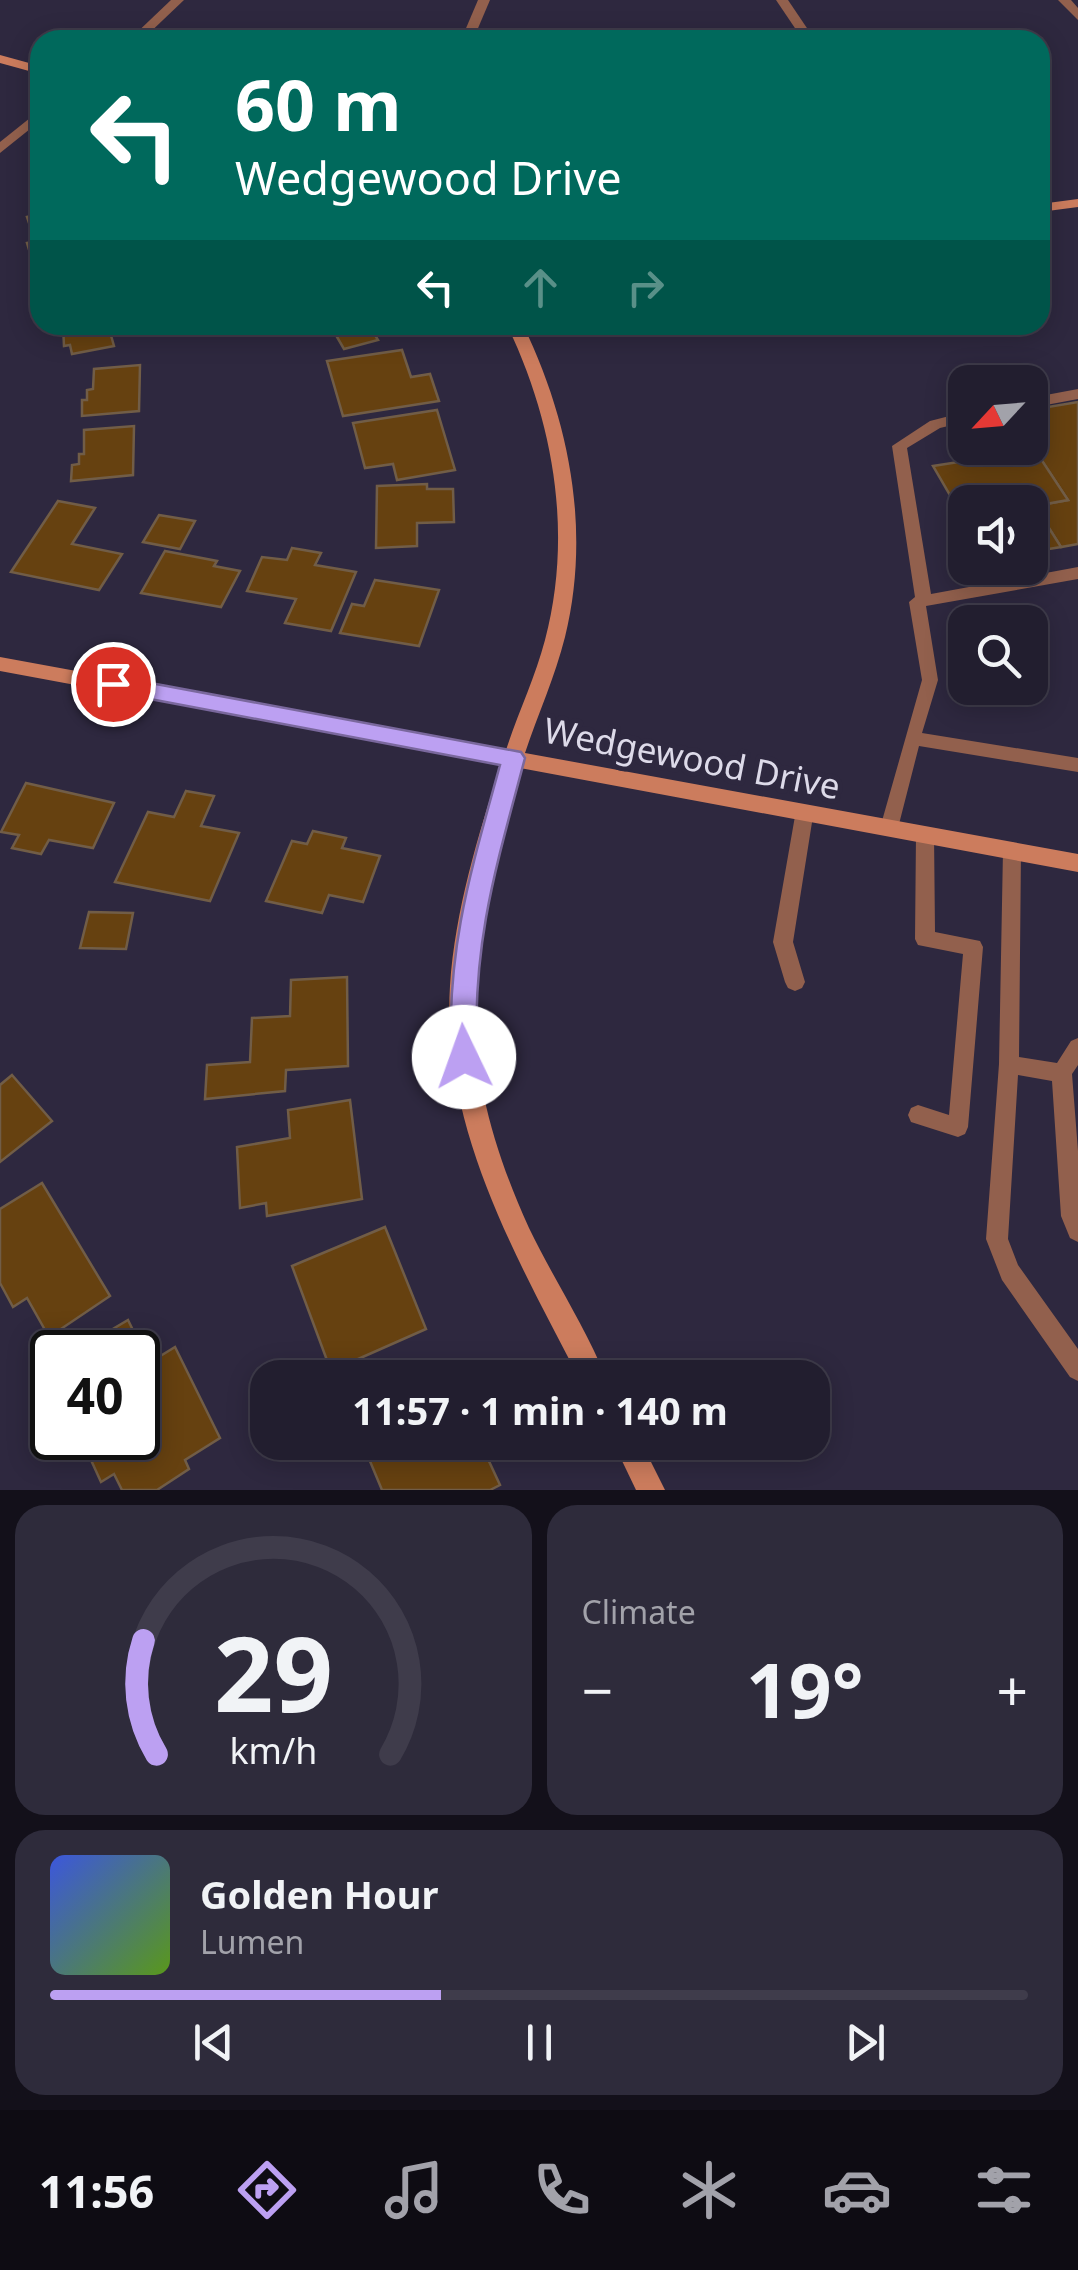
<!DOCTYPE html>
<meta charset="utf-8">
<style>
body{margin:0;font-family:"Noto Sans",sans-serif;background:#2e2b3b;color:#f1f3f6;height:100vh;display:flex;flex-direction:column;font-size:38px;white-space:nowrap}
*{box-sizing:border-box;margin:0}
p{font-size:32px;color:#a2a2aa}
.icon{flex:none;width:55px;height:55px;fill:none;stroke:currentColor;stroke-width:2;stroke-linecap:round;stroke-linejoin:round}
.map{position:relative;height:1490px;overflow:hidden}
.panel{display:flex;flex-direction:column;gap:15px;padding:15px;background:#13101a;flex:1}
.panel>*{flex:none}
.guide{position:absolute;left:30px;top:30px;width:1020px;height:305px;border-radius:30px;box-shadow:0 5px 25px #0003,0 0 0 2px #3f3c4b;background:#00695c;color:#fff;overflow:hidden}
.needle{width:65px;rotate:244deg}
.fabs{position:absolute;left:948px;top:365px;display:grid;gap:20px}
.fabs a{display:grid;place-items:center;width:100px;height:100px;border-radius:20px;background:#221e2f;box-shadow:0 5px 25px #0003,0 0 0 2px #3f3c4b;font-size:50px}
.speed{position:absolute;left:30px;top:1330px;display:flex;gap:20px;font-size:50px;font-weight:700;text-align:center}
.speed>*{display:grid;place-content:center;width:130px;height:130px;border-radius:50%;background:#221e2f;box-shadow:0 5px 25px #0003,0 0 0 2px #3f3c4b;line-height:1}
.speed .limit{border:5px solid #111;border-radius:15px;background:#fff;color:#111}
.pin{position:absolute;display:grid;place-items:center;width:85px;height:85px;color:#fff;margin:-42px;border:5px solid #fff;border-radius:50%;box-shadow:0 2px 10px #0007}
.me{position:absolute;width:110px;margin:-55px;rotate:357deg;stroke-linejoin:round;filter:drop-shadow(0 0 8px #0008)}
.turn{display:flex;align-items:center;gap:35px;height:210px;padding:0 40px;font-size:45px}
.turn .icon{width:130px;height:130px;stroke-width:2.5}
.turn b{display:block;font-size:70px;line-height:85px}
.lanes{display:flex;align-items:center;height:95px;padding:0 40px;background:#0003;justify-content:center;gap:50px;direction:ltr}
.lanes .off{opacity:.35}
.big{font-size:75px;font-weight:700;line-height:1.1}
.panel .card{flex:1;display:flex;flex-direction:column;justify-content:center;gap:15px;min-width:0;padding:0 35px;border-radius:30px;background:#2e2b3b}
.panel .dial{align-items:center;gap:0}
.dial svg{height:260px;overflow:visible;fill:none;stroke:#3f3c4b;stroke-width:7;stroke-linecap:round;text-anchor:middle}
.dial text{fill:#f1f3f6;stroke:none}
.song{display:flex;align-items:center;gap:30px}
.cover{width:120px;height:120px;border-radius:15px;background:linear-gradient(135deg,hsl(230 70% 55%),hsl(90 70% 35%))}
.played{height:10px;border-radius:5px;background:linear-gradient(90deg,#bca0f2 40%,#3f3c4b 40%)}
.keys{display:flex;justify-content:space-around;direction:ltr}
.heat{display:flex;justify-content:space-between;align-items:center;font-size:55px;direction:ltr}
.panel .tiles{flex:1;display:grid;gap:15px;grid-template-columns:1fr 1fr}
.card:last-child{grid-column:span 2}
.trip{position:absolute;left:250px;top:1360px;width:580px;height:100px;border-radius:30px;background:#221e2f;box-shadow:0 5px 25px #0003,0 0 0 2px #3f3c4b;font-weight:700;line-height:100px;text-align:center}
.dock{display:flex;height:160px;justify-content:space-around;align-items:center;background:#0e0c13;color:#a2a2aa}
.dock .icon{width:70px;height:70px}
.dock .active{color:#bca0f2}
.dock b{font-size:45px;color:#f1f3f6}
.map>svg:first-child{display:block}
</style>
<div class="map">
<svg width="1078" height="1490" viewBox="0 0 1078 1490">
<rect width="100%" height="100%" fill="#2e283f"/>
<!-- building -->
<g fill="#664110" stroke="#715d47" stroke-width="2.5">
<polygon points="40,214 40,251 30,253 27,243 32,242 32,232 27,217"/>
<polygon points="63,325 108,325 114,346 72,354 70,345 64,346"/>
<polygon points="330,325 376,325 370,327 378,340 344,349"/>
<polygon points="402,350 411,377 430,374 439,401 343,416 327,361"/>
<polygon points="140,365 139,411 82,416 82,400 87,400 87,390 93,389 94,369"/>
<polygon points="1078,402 1078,544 1061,547 1035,506 1068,500 1030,443 1030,410"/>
<polygon points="437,410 455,470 397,480 393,464 365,468 353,423"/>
<polygon points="134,426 133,475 71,481 72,465 79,464 79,454 84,454 84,430"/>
<polygon points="1035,450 1068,500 1035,506 1061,547 1030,552 1030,502 965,502 965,521 933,466"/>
<polygon points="427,484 427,489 453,489 454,522 417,523 417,546 376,548 377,486"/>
<polygon points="58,501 95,508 72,544 122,554 99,590 11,572"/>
<polygon points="159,515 195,521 180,549 143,542"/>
<polygon points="292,548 321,553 315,565 356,572 331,631 285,623 296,599 247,591 262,557 287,560"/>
<polygon points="165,551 217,561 214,566 240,571 221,607 141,593"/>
<polygon points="375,580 439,590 419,646 340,633 352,604 364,606"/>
<polygon points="26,783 114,803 93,848 49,840 41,854 12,848 19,835 1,832"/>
<polygon points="186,791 214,796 201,826 239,833 210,901 115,882 148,812 174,817"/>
<polygon points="313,831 346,838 342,848 380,856 363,902 329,895 322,913 266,901 292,841 307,844"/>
<polygon points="89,912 133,913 126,949 80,948"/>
<polygon points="347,977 348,1066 286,1070 285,1091 205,1099 207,1065 250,1062 252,1018 290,1016 291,980"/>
<polygon points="12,1075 52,1121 0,1162 0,1085"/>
<polygon points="350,1100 362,1199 267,1216 266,1203 240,1208 237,1147 290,1138 288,1110"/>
<polygon points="42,1183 110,1296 49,1337 27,1298 13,1307 0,1283 0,1209"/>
<polygon points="385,1227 426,1329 331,1371 292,1266"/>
<polygon points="128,1320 149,1363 175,1347 220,1438 185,1460 189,1469 157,1490 122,1490 114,1474 101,1482 81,1438 138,1438 138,1352 74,1352"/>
<polygon points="362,1442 480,1442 500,1485 490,1490 382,1490"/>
</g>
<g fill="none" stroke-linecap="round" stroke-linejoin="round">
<!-- lane -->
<g fill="#92604d" fill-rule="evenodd">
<polygon points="1078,389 1078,399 1030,408 1030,398"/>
<polygon points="965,412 965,422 940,428 907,448 931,594 1078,567 1078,579 926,606 938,680 922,733 1078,758 1078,772 919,746 898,828 895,833 883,833 880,828 922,680 909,602 915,597 892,446 930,421"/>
<polygon points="804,809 810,811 813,816 793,942 805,982 802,988 795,991 788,988 785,982 773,942 795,816 798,811"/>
<polygon points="925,827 931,829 934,834 935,932 980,941 983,947 968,1127 965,1134 958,1137 911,1122 908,1115 911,1108 918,1105 949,1115 963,954 918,945 915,939 916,834 919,829"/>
<polygon points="1012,842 1019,845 1021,850 1019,1057 1057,1063 1071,1041 1078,1038 1078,1065 1072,1074 1078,1151 1078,1242 1070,1238 1061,1216 1052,1081 1018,1075 1008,1239 1018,1265 1078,1349 1078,1381 1070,1377 1002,1280 986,1239 999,1064 1003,850 1005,845"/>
</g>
<!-- street -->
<g fill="#92604d" fill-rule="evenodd">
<polygon points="171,0 184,0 142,40 129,40"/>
<polygon points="478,0 490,0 473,40 461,40"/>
<polygon points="776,0 788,0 815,40 803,40"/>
<polygon points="1058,0 1071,0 1078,8 1078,20"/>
<polygon points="40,110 40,121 0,153 0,142"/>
</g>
<!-- secondary -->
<g fill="#cc7c5d" fill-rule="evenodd">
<polygon points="0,55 40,66 40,74 0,63"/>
<polygon points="1078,199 1078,207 1040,212 1040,204"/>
<path d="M507 325H523C570 422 591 531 565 637 555 677 538 714 525 753L1078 854V872L520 768C465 945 450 1054 529 1228 553 1278 585 1326 606 1378H579C516 1257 441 1126 450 986 455 910 478 836 501 764L0 671V657L506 750C518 713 535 678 545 640 573 534 554 423 507 325Z"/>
<polygon points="613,1442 641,1442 665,1490 636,1490"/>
</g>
</g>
<!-- route -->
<path fill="#bca0f2" stroke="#7a689d" stroke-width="2.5" d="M113 676 521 752 525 758C496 867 472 943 477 1057L474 1066H455L451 1057C447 945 471 871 500 765L113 692 102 684Z"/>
<g text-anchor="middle" stroke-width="10" stroke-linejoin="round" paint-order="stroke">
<!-- street labels -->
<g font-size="35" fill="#dddae9" stroke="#2e283f">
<text transform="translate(692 759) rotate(11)" y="12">Wedgewood Drive</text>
</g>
</g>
</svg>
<div class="fabs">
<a><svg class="needle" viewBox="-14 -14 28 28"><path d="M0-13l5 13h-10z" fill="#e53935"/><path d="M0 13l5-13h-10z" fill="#a2a2aa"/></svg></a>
<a><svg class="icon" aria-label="sound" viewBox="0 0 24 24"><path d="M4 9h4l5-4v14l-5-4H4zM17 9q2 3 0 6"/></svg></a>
<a><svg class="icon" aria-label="search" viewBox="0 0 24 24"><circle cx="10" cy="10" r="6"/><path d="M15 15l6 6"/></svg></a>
</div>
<div class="speed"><div class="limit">40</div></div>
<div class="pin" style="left:113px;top:684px;background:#d93025"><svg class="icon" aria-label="arrive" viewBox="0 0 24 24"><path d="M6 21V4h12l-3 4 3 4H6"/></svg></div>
<svg class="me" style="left:464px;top:1057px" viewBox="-20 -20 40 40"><circle r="19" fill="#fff"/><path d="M0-13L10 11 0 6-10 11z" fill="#bca0f2"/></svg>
<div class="trip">11:57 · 1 min · 140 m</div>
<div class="guide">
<div class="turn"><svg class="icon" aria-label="left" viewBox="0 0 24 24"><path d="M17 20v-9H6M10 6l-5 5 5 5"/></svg><div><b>60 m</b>Wedgewood Drive</div></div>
<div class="lanes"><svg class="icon" aria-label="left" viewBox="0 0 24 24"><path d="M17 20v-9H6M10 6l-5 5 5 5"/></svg><svg class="icon off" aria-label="ahead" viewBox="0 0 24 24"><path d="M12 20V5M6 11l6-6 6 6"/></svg><svg class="icon off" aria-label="right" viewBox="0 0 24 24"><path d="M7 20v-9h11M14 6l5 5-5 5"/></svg></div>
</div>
</div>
<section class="panel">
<div class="tiles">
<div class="card dial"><svg viewBox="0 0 100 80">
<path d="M14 69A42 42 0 1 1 86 69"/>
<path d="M14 69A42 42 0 0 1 10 34" stroke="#bca0f2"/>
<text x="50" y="56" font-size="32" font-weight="700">29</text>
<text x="50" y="72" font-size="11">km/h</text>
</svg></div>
<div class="card"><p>Climate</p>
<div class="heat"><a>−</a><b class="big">19°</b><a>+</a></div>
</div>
<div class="card">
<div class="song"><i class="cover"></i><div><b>Golden Hour</b><p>Lumen</p></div></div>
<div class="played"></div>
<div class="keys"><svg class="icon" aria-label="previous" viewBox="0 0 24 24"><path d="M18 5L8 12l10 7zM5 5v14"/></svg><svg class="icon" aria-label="pause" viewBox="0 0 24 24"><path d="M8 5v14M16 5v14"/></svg><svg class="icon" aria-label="next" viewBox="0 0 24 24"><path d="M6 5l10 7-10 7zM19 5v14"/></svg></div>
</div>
</div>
</section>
<nav class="dock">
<b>11:56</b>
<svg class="icon active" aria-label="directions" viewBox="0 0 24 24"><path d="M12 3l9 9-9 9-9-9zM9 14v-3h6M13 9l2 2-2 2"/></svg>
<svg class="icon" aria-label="music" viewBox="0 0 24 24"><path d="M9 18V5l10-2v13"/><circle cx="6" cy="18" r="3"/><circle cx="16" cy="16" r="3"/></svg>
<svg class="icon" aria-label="phone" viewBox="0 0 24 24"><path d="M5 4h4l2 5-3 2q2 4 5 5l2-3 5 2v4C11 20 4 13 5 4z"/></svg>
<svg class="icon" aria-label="climate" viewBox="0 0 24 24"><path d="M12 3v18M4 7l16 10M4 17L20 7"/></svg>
<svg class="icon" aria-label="car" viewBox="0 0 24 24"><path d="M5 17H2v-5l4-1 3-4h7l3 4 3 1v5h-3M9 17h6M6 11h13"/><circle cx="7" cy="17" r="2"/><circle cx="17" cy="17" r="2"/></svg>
<svg class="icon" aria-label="filters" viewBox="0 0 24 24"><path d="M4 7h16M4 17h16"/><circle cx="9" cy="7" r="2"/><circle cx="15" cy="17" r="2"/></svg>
</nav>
